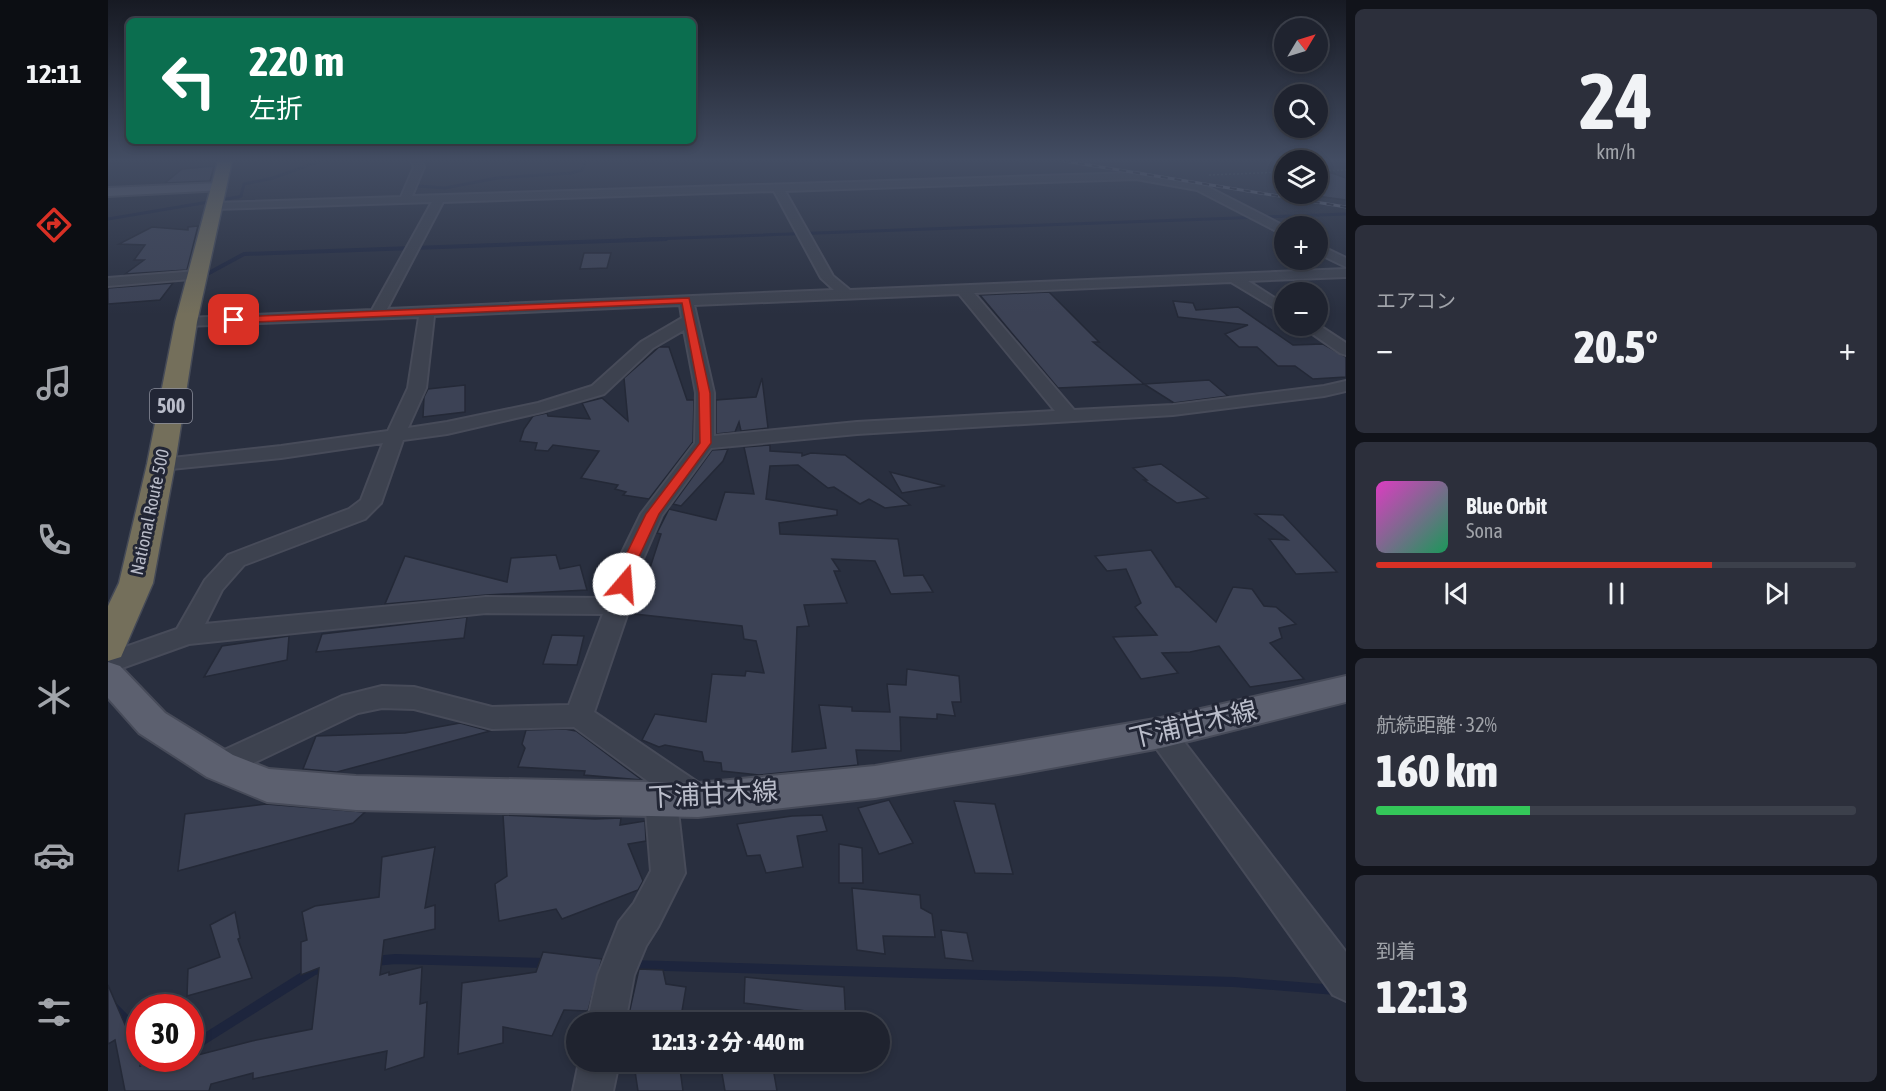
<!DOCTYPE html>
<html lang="ja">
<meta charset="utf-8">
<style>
body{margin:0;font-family:"Asap Condensed","Noto Sans JP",sans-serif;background:#2c2f3b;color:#f1f3f6;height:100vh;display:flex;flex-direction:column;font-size:22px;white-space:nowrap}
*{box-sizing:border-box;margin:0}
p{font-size:20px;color:#a1a4aa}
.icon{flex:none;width:33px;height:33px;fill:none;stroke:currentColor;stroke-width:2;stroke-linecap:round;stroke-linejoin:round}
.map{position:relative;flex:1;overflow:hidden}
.details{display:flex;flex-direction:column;gap:9px;padding:9px;background:#11131a;width:540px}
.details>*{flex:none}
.hud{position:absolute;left:18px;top:18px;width:570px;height:126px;border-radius:9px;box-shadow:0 3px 9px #0003,0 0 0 2px #3c404b;background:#0b6e4f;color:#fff;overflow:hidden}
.needle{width:39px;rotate:52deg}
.fabs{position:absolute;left:1166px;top:18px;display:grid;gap:12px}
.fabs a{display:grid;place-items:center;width:54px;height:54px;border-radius:50%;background:#1f232f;box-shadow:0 3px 9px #0003,0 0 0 2px #3c404b;font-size:30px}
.speed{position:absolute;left:18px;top:994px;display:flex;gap:12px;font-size:30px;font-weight:700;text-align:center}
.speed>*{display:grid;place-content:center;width:78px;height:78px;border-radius:50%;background:#1f232f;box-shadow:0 3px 9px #0003,0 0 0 2px #3c404b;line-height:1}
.speed .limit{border:9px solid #d22;background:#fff;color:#111}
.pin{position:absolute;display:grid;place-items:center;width:51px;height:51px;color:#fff;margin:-26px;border-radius:12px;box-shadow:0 3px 9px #0006}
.me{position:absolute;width:66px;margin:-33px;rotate:18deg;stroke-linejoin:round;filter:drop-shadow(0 0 4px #0008)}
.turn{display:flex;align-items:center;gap:21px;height:126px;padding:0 24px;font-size:27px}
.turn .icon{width:78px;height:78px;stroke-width:2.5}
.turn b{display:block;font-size:42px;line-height:51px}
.big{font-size:45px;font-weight:800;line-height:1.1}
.details .card{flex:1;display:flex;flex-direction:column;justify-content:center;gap:9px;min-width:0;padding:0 21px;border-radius:9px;background:#2c2f3b}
.details .dial{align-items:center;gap:0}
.dial b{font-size:78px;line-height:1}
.song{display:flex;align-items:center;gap:18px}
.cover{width:72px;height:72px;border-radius:9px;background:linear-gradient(135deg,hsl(310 70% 55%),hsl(150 70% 35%))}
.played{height:6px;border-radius:3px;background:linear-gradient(90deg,#d93025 70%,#3c404b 70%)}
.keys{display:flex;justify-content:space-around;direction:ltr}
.heat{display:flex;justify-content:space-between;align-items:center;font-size:33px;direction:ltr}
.charge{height:9px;border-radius:4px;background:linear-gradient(90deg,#34c759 32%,#3c404b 0)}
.trip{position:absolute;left:458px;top:1012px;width:324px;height:60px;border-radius:30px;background:#1f232f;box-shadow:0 3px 9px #0003,0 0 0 2px #3c404b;font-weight:800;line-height:60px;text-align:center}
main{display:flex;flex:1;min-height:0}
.tab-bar{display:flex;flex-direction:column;width:108px;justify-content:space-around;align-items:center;background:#0c0e13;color:#a1a4aa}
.tab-bar .icon{width:42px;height:42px}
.tab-bar .on{color:#d93025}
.tab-bar b{font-size:27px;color:#f1f3f6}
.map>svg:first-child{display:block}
</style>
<main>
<nav class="tab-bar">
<b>12:11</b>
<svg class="icon on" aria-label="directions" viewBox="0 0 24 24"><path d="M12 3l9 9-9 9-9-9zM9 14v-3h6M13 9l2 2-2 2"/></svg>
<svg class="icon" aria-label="music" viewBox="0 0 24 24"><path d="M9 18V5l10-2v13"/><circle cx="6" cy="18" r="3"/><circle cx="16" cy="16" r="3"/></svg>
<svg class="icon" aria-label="phone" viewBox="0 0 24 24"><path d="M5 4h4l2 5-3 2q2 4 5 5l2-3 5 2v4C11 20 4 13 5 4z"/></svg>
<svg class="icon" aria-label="climate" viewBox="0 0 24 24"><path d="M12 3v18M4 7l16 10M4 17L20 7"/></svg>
<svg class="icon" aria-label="car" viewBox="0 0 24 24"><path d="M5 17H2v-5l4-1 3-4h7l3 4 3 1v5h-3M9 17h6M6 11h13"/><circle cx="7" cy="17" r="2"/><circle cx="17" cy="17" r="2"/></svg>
<svg class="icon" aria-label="filters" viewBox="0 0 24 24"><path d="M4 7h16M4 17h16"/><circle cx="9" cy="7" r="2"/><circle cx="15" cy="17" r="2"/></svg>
</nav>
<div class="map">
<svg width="1238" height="1091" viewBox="0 0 1238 1091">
<rect width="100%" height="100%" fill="#292f3f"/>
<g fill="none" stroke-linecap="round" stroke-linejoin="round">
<!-- stream-far2 -->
<g stroke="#1d253d" stroke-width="3">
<polyline points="308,180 307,184 310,186 337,188 389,178 463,173 474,170 477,161"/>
<polyline points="0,219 130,197 133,196 136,184 165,178 212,161"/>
<polyline points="516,240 1238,214"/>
</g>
<!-- stream-far1 -->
<polyline stroke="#1d253d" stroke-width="4" points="101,273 136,254 558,239"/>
<!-- stream -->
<g stroke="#1d253d" stroke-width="10">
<polyline points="267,961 287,959 437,963"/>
<polyline points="522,965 1126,982 1228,990"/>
<polyline points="0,1002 32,1034"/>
<polyline points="82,1048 206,970 219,968"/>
<polyline points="55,1059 59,1063 65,1059"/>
</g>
</g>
<!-- building -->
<g fill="#3c4255" stroke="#242937" stroke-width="1.5">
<polygon points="106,166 102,181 57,183 74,169"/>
<polygon points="1209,173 1224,173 1238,178 1238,200 1209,196"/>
<polygon points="90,226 79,270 17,274 36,260 26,260 37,245 11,244 44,227 80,230 80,227"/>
<polygon points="476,253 503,253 499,268 472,269"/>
<polygon points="65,283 52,300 0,304 0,288"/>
<polygon points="941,292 991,342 985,342 1036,384 950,388 872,295"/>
<polygon points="1065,301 1085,303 1088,310 1130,307 1185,345 1215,344 1238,357 1238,377 1205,379 1187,366 1170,366 1149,347 1131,347 1117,334 1140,325 1070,317"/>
<polygon points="551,347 561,347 579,400 586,400 585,442 541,499 515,495 518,492 507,489 510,485 473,478 491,451 445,445 440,451 427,450 429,443 412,441 416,429 425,416 439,413 440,416 482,419 474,403 494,398 520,421 516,378"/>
<polygon points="654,378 660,428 633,431 631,422 627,432 608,434 608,400 648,397"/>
<polygon points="1101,380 1120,396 1066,403 1036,384"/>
<polygon points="357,385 357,412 315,417 316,397 320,389"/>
<polygon points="662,445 662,451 694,453 694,456 703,453 737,455 802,505 777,508 761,499 752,504 726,487 720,488 690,465 662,466 658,499 729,510 729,515 671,523 672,534 790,539 796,576 815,575 825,592 783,594 767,561 724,559 732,571 726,571 739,603 696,605 701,626 689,627 684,752 718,748 711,705 744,707 744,711 782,712 779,684 798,685 799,669 851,676 853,702 844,702 847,716 829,714 829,719 792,717 793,751 748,750 750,765 651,775 614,771 613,763 596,761 594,752 557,745 551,747 534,740 547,714 598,722 604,674 637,676 638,671 656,673 648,641 636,639 634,626 527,614 553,534 549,533 561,509 608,520 617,492 646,494 636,447"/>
<polygon points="620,449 615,461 573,506 565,504 604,450"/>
<polygon points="1053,464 1100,498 1069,503 1036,480 1039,480 1025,468"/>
<polygon points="782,472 837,486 794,493"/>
<polygon points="1147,514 1175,515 1229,572 1188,574 1161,539 1180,540"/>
<polygon points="1043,550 1068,587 1071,587 1108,622 1125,587 1144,589 1156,606 1168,607 1188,624 1171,628 1174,638 1162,643 1196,679 1142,687 1111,646 1082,652 1054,653 1070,673 1033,679 1005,637 1049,635 1027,607 1033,603 1018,569 999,571 987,556"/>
<polygon points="448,555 452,569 472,565 479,590 378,595 277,604 297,556 399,582 403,558"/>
<polygon points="359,617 356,638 208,652 214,634"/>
<polygon points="444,635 476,636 469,665 435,664"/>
<polygon points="181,636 179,660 96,677 114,646"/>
<polygon points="352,723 382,731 229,772 195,769 208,736 297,733"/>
<polygon points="457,729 468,731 534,780 476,775 477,771 410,767 417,748 414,744 418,730"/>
<polygon points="781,800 805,843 771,854 750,808"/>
<polygon points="846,801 887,804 905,874 867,873"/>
<polygon points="158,804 257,812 245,823 70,871 77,814"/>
<polygon points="395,815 487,819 513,818 512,825 537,821 538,841 520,844 535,881 530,890 454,919 448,909 391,921 387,884 399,876"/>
<polygon points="714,815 719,831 689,836 695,867 658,873 652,855 639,856 629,824 684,816"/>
<polygon points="731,844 754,848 755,883 731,883"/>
<polygon points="327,847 317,908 327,905 327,929 276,940 272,975 281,972 281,975 314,967 312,1004 319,1002 316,1057 277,1070 279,1051 145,1079 145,1073 103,1084 101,1091 17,1091 7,1040 0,1044 0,985 21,1034 32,1028 32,1066 57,1059 82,1059 82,1057 144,1041 204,1029 211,968 193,975 193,942 199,940 194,912 207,906 271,897 274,857"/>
<polygon points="744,888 812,895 813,908 824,914 827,937 775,936 777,954 749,950"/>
<polygon points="127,912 132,938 130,939 144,978 79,996 80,969 112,957 102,925"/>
<polygon points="833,930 859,933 865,961 837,958"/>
<polygon points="435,952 494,959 480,1011 456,1010 444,1036 395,1027 395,1043 350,1054 354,983 428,972"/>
<polygon points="531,969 555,970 558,984 578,987 572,1023 519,1023"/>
<polygon points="637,977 736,987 738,1023 707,1023 705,1012 636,1003"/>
<polygon points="554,1062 571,1062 575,1091 530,1091 527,1071"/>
<polygon points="612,1062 664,1062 669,1091 617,1091"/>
</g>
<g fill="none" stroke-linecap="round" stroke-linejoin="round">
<defs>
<g id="minor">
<path d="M303 161H313L316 167 304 196 1028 173 1096 185 1176 226V235L1089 190 1028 179 677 191 725 276 742 290 1238 269V277L1140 281 1176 304V314L1123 282 866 293 966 410 1065 405 1216 386 1238 381V391L1216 396 1065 415 749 434 603 448 554 515 534 561 522 606 486 712 601 790 606 800 601 810 590 813 569 802 577 873 550 927 538 946 526 975 517 1023H479L490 975 511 922 526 903 543 871 537 799 542 789 548 787 466 727 384 729 306 709 274 708 250 713 112 779 101 775 97 766 101 757 234 696 274 686 306 687 384 707 461 705 495 614 378 613 81 644 0 673V653L69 629 97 580 120 555 241 509 253 500 275 443 173 458 53 470 46 468 43 464 46 460 173 446 280 431 300 388 311 317 78 326 71 322 78 318 264 310 324 202 106 209 100 206 106 203 293 197 306 167ZM666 191 713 278 726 290 279 309 335 202ZM851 294 947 411 749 422 606 436V393L586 305ZM572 305 574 318 533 342 484 386 430 403 339 422 300 428 318 388 326 316ZM576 330 588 393 587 443 533 514 510 561 500 598 378 597 97 624 114 590 136 565 257 519 273 503 295 440 339 434 434 412 496 394 545 348Z"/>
<polygon points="1209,244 1238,258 1238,267 1209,253"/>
<polygon points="89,271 96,275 94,278 0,286 0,278"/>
<polygon points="1209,324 1238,343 1238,355 1232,353 1193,326"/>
<polygon points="1053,721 1063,725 1238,952 1238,1001 1225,995 1043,741 1039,733 1043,725"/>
<polygon points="471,1062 511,1062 505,1091 465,1091"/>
</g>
<g id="major">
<polygon points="111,183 118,187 116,190 0,196 0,188"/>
<polygon points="0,662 12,666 57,713 125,755 161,769 248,776 590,783 767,766 1053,718 1238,676 1238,702 1053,748 910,774 767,798 590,817 248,810 159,802 99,777 31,733 0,698"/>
</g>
<polygon id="highway" points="110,161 124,161 89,322 67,464 45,583 13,657 0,661 0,606 11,583 39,464 67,322"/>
</defs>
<!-- minor casing -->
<use href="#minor" stroke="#474b59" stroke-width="4"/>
<!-- major casing -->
<use href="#major" stroke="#474b59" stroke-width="4"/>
<!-- highway casing -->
<use href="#highway" stroke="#454a57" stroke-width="3"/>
<!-- path -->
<g stroke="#445358" stroke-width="1.5" stroke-dasharray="2 2" stroke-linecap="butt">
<polyline points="1209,171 1238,170"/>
<polyline points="1101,175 1176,172"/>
</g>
<!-- minor -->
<use href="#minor" fill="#3d424f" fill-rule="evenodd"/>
<!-- major -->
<use href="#major" fill="#5c606f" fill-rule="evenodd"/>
<!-- highway -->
<use href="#highway" fill="#746f5b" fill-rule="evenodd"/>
<defs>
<polyline id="rail" points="956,161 1238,207"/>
</defs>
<!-- rail casing -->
<use href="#rail" stroke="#606576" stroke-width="3"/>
<!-- rail -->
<use href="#rail" stroke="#222635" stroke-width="2" stroke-dasharray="7" stroke-linecap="butt"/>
</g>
<!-- sky -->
<linearGradient id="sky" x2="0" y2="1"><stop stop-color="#171a23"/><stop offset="0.51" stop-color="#434d63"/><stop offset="1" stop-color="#434d63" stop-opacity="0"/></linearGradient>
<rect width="1238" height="314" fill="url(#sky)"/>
<!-- route -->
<polygon fill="#d93025" stroke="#8d1f18" stroke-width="1.5" points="581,298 602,393 603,443 551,514 529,561 524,584 516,588 509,584 515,561 538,514 592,443 591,393 574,303 126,323 121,320 126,317"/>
<g text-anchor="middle" stroke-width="6" stroke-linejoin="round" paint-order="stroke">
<!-- far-street labels -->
<g font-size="18" fill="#babdca" stroke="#222635">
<text transform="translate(42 512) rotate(-78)" y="6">National Route 500</text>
</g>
<!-- shield labels -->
<rect fill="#222635" stroke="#8c909d" stroke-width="1.5" x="42" y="389" width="42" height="34" rx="4.5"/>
<g font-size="20" font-weight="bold" fill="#babdca">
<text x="63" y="413">500</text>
</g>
<!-- near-street labels -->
<g font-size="26" fill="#babdca" stroke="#222635">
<text transform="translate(1085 724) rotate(-13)" y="9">下浦甘木線</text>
<text transform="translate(605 794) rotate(-3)" y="9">下浦甘木線</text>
</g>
</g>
</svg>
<div class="fabs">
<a><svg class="needle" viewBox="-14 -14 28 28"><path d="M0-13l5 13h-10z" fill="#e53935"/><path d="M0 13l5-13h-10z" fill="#a1a4aa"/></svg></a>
<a><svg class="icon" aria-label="search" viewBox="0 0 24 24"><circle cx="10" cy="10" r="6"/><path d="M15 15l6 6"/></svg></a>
<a><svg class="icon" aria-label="layers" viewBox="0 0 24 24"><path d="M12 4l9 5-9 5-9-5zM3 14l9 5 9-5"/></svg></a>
<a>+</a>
<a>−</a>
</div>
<div class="speed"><div class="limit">30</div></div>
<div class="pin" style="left:126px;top:320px;background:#d93025"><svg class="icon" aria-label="arrive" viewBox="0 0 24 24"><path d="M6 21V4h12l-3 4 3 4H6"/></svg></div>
<svg class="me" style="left:516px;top:584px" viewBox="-20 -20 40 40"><circle r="19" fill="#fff"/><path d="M0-13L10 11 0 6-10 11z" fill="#d93025"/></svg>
<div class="trip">12:13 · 2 分 · 440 m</div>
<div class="hud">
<div class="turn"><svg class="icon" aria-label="left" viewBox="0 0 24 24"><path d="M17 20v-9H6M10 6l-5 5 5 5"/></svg><div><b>220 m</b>左折</div></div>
</div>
</div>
<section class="details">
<div class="card dial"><b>24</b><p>km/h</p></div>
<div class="card"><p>エアコン</p>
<div class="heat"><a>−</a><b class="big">20.5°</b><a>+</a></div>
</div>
<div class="card">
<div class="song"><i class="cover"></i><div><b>Blue Orbit</b><p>Sona</p></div></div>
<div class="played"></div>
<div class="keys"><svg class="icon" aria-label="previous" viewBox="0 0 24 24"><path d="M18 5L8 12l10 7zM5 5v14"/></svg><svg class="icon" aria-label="pause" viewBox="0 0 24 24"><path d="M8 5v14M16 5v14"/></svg><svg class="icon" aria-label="next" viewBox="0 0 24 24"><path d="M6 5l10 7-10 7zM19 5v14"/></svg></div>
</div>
<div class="card"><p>航続距離 · 32%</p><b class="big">160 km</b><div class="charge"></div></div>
<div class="card"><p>到着</p><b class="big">12:13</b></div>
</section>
</main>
